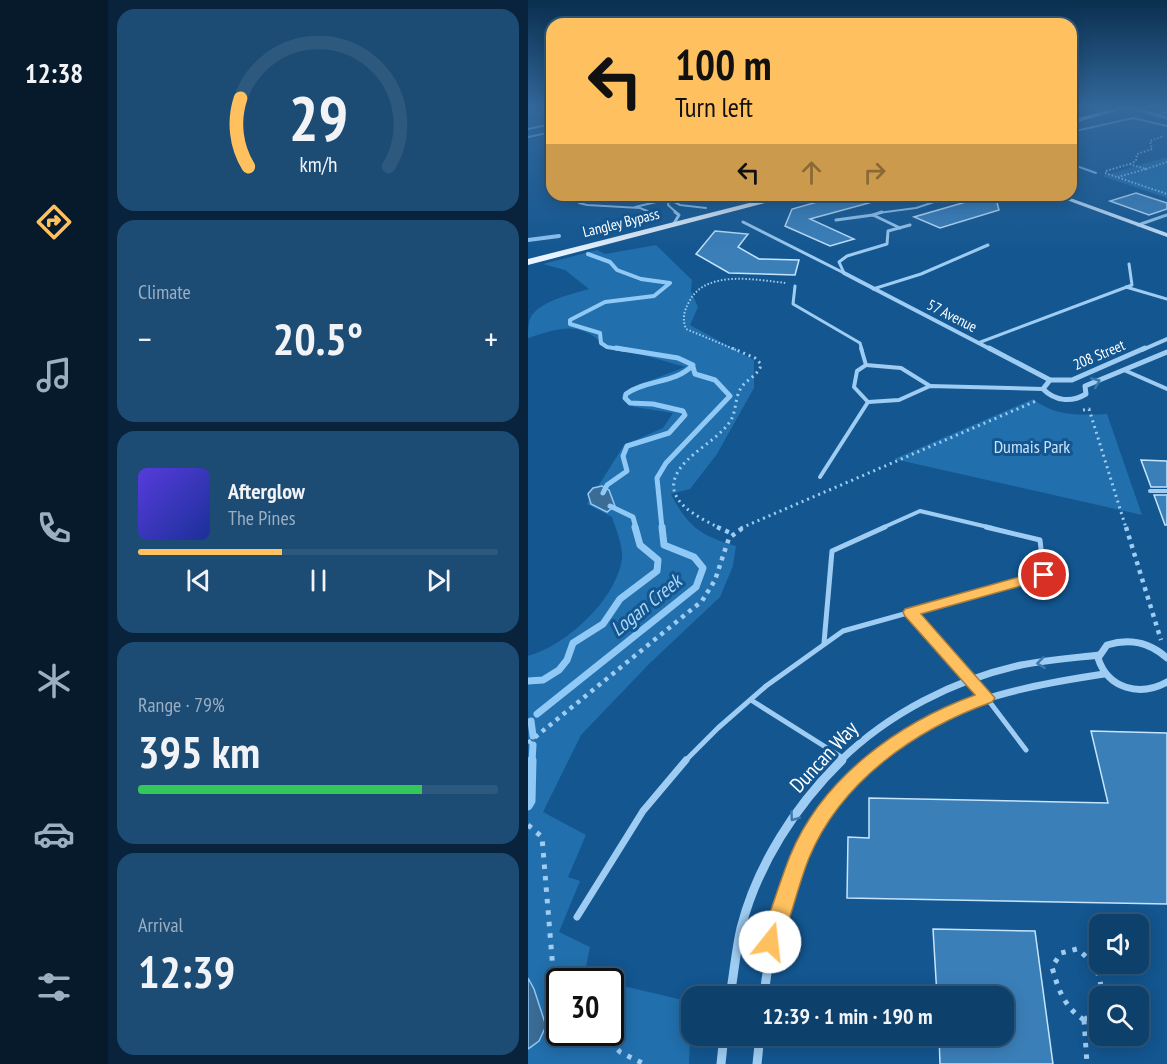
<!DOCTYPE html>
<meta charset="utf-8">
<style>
body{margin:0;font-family:"PT Sans Narrow",sans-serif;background:#1c4b74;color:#f1f3f6;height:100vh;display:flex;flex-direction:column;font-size:22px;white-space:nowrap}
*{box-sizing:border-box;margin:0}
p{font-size:20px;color:#9bafc2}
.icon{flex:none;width:33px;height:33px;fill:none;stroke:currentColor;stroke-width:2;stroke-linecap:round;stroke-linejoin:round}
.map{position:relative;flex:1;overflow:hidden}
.side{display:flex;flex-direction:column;gap:9px;padding:9px;background:#08233b;width:420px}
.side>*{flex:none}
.guide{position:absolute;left:18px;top:18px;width:531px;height:183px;border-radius:18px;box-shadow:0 3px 15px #0003,0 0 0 2px #2e597f;background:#ffc15f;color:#111;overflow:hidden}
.controls{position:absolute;left:561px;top:914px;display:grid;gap:12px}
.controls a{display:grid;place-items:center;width:60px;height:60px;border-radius:12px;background:#0e406c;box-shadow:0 3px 15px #0003,0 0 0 2px #2e597f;font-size:30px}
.speed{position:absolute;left:18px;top:968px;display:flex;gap:12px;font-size:30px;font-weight:700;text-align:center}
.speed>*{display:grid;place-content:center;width:78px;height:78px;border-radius:50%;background:#0e406c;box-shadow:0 3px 15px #0003,0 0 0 2px #2e597f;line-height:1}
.speed .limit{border:3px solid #111;border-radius:9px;background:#fff;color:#111}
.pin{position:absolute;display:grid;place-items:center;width:51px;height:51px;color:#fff;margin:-26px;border:3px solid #fff;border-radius:50%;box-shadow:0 2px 6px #0007}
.me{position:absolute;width:66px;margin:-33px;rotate:16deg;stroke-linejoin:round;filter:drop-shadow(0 0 4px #0008)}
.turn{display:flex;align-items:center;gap:21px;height:126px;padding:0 30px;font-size:27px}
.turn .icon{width:78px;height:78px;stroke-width:2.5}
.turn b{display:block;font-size:42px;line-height:51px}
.lanes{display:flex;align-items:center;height:57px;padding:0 30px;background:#0003;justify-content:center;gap:30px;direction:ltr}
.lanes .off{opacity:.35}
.big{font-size:45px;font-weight:800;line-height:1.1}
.side .card{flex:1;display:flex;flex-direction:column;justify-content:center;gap:9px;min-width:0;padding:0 21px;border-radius:18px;background:#1c4b74}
.side .dial{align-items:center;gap:0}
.dial svg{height:156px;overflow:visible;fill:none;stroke:#2e597f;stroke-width:7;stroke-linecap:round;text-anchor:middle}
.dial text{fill:#f1f3f6;stroke:none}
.song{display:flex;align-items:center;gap:18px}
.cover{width:72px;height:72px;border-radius:9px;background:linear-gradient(135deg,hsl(250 70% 55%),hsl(230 70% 35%))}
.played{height:6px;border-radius:3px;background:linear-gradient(90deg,#ffc15f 40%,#2e597f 40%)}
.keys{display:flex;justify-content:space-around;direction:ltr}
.heat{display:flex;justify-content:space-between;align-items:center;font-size:33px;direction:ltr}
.charge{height:9px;border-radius:4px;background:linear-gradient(90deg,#34c759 79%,#2e597f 0)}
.trip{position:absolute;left:153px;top:986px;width:333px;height:60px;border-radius:18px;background:#0e406c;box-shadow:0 3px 15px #0003,0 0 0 2px #2e597f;font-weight:800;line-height:60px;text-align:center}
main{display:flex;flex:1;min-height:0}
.tab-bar{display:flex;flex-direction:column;width:108px;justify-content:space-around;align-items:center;background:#061a2b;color:#9bafc2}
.tab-bar .icon{width:42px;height:42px}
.tab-bar .active{color:#ffc15f}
.tab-bar b{font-size:27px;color:#f1f3f6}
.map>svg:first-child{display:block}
</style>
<main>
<nav class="tab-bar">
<b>12:38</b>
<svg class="icon active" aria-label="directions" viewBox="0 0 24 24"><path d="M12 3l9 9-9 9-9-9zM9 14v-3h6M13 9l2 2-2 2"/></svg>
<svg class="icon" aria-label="music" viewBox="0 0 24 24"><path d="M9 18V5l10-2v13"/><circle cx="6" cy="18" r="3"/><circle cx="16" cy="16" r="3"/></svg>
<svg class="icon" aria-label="phone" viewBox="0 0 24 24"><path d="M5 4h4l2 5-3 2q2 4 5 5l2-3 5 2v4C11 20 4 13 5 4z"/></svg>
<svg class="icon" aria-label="climate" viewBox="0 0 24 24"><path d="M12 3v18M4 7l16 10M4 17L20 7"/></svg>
<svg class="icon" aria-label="car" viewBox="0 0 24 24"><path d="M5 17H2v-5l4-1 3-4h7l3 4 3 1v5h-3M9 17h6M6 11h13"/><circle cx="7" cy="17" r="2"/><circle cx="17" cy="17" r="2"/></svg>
<svg class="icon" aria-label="filters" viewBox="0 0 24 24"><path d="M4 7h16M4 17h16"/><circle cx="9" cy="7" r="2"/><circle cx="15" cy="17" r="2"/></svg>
</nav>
<section class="side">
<div class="card dial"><svg viewBox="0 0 100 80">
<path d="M14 69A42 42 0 1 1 86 69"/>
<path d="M14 69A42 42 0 0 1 10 34" stroke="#ffc15f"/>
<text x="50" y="56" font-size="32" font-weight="700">29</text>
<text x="50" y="72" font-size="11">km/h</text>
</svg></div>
<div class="card"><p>Climate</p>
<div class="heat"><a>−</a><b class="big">20.5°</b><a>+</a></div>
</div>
<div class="card">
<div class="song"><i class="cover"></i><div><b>Afterglow</b><p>The Pines</p></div></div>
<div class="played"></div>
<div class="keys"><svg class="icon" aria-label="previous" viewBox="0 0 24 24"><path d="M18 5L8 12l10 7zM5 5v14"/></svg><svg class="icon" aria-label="pause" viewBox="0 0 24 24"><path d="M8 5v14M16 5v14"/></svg><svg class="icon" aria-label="next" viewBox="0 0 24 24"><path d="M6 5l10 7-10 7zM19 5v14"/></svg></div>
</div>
<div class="card"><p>Range · 79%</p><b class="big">395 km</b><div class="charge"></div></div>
<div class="card"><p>Arrival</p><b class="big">12:39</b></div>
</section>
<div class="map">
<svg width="639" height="1064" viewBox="0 0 639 1064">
<rect width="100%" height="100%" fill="#135690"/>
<!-- green -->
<g fill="#216fad">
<polygon points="639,157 639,198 574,176"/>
<path d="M128 245 164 280 163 291 170 307 162 325 226 360V388L189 454 162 489 143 494C160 527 173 536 208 546L205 566 192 597 121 664 53 735 15 812 58 835 40 877 52 881 31 932 62 947 56 977 73 981H32V1032H82L83 983 163 1002 161 1064H0V656C39 645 89 599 94 558 95 546 88 529 84 517L59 504 96 445 135 428 145 413 106 407 94 395 113 384 157 367 80 345C71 342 67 336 60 333 40 323 20 332 0 338 0 330 0 321 4 315 16 300 44 294 61 289L37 270 15 264 69 250 77 254Z"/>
<path d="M505 399C528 417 552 415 579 414L614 515 366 459Z"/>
</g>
<!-- water -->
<g fill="#3b6c96" stroke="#90c9f5" stroke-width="1.5">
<polygon points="74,486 81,490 87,506 79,512 63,504 60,494 65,488"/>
<polygon points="0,978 6,989 18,1026 11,1041 0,1049"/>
</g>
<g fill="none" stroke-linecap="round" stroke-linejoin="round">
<!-- stream-far3 -->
<g stroke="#90c9f5" stroke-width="4">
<polyline points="0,240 31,236"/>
<polyline points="60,254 82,262 89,270 113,279 142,283 126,296 77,302 42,320 42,324 72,333 73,343 79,347 98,350"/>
</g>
<!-- stream-far2 -->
<g stroke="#90c9f5" stroke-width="5">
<path d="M75 493 79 485 99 471 95 456 99 446 141 433 157 415 155 411 125 404 102 403 97 398 98 394C119 379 147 384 165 365L150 358 88 348"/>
<polyline points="82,506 105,517 108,528"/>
<polyline points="134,528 129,478 138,463 202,396 187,380 167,374 165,367"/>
</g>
<!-- stream-far1 -->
<g stroke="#90c9f5" stroke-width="7">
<polyline points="0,681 15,680 31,670 39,660 45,643 75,624 92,599 129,571 130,560 112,545 107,527"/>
<polyline points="9,714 168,587 175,568 166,557 136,545 134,527"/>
<polyline points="3,721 5,736"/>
<polyline points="4,761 5,745"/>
</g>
<!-- stream -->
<polyline stroke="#90c9f5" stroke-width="9" points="0,806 3,801 4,760"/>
</g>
<!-- building -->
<g fill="#3b7fb9" stroke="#c5e4fd" stroke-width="1.5">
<polygon points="608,193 639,203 639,209 621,215 582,201"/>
<polygon points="314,195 352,195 352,200 282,219 326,239 302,246 257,226 264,209"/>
<polygon points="462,195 467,195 471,210 412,228 386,217"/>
<polygon points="187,231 220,234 210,247 231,259 271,260 267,275 201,273 168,254"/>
<polygon points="613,460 639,461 639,487 623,487"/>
<polygon points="626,495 639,495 639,525 637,525"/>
<polygon points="563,731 639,733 639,904 319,898 320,837 341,838 341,798 580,803"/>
<polygon points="405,929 507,931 525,1064 412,1064 411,1035 476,1035 476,996 409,996"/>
</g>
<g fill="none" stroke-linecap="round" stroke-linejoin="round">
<!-- path-far3 -->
<g stroke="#9eccf2" stroke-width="2" stroke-dasharray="1.5 2" stroke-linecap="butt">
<polyline points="602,164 608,161 609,154 624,149 622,141 636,136"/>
<polyline points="618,169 639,162"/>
<polyline points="578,171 601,164 618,169 590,177"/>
<polyline points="577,173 639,194"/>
<path d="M208 350 158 329C154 319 156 311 161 302 177 269 229 280 258 283"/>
</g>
<!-- path-far2 -->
<g stroke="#9eccf2" stroke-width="3" stroke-dasharray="2 4" stroke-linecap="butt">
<polyline points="555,410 561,409 598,528"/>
<path d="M192 528C156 511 123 490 166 454 178 444 192 435 201 423 209 413 206 399 213 388 218 380 227 377 232 368L233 364 227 358 204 348"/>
<polyline points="213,528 508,401 506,400"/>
</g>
<!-- path-far1 -->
<g stroke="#9eccf2" stroke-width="4.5" stroke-dasharray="4 5" stroke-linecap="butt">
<polyline points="189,527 205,534"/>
<polyline points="598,527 633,640"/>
<polyline points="0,743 174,601 187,580 201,538 216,527"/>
</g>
<!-- path -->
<g stroke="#9eccf2" stroke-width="5" stroke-dasharray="4.5 7" stroke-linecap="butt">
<polyline points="0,825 14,837 25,970 32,1001"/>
<path d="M556 1020C536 1007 530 989 524 967L533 953 549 949C566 962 574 974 573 996"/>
<polyline points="556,1020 559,1064"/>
<polyline points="556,1020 572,1007"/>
<polyline points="75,1032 92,1052 116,1064"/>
</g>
<!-- lane-far4 -->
<g stroke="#9eccf2" stroke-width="2">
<polyline points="628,115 639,112"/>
<polyline points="0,129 24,124"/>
<polyline points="543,132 605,118 639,126"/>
<polyline points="0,137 24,132"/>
<polyline points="543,164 568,173"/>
<polyline points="46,195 51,203 59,205 112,208 124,213"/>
<polyline points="134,195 151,195"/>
<polyline points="48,198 58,195"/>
<polyline points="141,199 140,205 149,213"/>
<polyline points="107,207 141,199 152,205 178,208"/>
<polyline points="350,213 388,208 418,198"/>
</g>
<!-- lane-far3 -->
<g stroke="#9eccf2" stroke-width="3">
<polyline points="345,215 354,212"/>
<polyline points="308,220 345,215 372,228"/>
<polyline points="122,222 127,215 122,212"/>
<polyline points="215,222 316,273"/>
<polyline points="145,225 151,215 147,212"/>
<polyline points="610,225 639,215"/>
<polyline points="316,273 311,262 319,256 359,244 360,231 382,225"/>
<polyline points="267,286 265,304 332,343 334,350"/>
<polyline points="598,287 639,299"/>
<polyline points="345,289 393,274 460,245"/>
<polyline points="450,343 604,285 601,264"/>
</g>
<!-- lane-far2 -->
<g stroke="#9eccf2" stroke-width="4">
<polyline points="333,348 338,365 373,368 402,386"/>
<polyline points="338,365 329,371 326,387 340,402 371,400 402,386 515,389"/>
<polyline points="596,370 639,389"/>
<polyline points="292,477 340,402"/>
<polyline points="622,491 639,491"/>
<polyline points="354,528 392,511 464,528"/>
</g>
<!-- lane-far1 -->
<g stroke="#9eccf2" stroke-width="5">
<polyline points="383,612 445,680 498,750"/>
<polyline points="296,643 304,551 357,527"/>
<polyline points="223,700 315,758"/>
<polyline points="157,761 190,728 238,686 315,631 516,575 512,540 458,527"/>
</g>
<!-- lane -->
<polyline stroke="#9eccf2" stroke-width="7" points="49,917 115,811 158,760"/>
<!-- street-far4 -->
<polyline stroke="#9eccf2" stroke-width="3" points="601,107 639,118"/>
<!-- street-far3 -->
<g stroke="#9eccf2" stroke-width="4">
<polyline points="316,273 464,350"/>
<polyline points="614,350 639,339"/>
</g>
<!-- street-far2 -->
<g stroke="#9eccf2" stroke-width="5">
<polyline points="461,348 522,380"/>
<path d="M617 348 544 380H522L515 389C527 401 543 403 558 394L557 386 639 352"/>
</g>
<!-- street-far1 -->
<g stroke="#9eccf2" stroke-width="7">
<path d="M639 658C621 642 602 638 579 645L570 658C580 689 612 697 639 682"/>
<path d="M312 761C361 713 426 680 493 665 519 660 545 658 571 655"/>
<path d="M345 761C415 702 488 687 576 674"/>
</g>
<!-- street -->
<g stroke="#9eccf2" stroke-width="9">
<path d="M202 996C206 973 208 950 213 928 229 865 268 805 314 760"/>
<path d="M236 996C246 905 276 821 347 760"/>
<polyline points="193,1064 196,1035"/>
<polyline points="229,1064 232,1035"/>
</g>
<!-- secondary -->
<polygon fill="#cde6fc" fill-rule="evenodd" points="525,195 534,195 639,233 639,237"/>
<!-- primary -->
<g fill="#e9f4ff" fill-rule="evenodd">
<polygon points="590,107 602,107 543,124 543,120"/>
<polygon points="253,195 267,195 0,265 0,259"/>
</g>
</g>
<!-- one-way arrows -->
<defs><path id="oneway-chevron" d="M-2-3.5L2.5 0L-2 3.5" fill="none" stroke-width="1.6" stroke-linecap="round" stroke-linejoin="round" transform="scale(1.5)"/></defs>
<g stroke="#3d79ad">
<use href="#oneway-chevron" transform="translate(568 382) rotate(-23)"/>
<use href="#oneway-chevron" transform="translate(513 663) rotate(173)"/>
<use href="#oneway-chevron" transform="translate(266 817) rotate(126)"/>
</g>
<!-- sky -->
<linearGradient id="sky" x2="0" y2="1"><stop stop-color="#0a2f4f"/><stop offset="0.42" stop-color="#33689c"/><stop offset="1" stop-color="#33689c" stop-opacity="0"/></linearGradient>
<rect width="639" height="256" fill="url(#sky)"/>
<!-- route -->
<path fill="#ffc15f" stroke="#a67d3e" stroke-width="1.5" d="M516 570 523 575 521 578 393 614 467 698 464 702C388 729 313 781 281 858 269 888 263 920 250 949L242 952 235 949 232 942C242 914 251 884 262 856 294 778 370 723 447 695L377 616 375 612 377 609Z"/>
<g text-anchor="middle" stroke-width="6" stroke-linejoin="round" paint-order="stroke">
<!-- far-street labels -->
<g font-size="15" fill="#fff" stroke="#135690">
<text transform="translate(93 223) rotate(-14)" y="5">Langley Bypass</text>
<text transform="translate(424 316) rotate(27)" y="5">57 Avenue</text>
<text transform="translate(571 355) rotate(-23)" y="5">208 Street</text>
</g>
<!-- park labels -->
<g font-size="18" fill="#c5e4fd" stroke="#135690">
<text x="504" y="453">Dumais Park</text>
</g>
<!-- water labels -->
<g font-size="20" font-style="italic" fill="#aad6f9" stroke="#135690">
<text transform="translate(118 605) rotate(-39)" y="7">Logan Creek</text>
</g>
<!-- near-street labels -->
<g font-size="21" fill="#fff" stroke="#135690">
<text transform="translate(296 757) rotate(-47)" y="7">Duncan Way</text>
</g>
</g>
</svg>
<div class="controls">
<a><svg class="icon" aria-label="sound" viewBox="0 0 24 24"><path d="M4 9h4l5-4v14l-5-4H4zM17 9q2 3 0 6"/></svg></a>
<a><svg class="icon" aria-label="search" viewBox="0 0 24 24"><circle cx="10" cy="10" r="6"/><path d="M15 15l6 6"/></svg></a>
</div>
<div class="speed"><div class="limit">30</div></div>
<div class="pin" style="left:516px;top:575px;background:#d93025"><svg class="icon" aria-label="arrive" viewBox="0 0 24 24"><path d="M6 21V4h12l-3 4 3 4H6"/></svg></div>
<svg class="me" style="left:242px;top:942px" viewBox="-20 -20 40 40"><circle r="19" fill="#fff"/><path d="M0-13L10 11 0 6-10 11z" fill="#ffc15f"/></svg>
<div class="trip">12:39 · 1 min · 190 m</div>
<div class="guide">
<div class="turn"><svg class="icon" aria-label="left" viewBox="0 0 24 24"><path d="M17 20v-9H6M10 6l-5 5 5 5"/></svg><div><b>100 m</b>Turn left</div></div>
<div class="lanes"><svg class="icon" aria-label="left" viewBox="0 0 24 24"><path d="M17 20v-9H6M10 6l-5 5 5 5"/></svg><svg class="icon off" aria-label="ahead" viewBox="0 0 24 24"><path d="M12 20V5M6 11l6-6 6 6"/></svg><svg class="icon off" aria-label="right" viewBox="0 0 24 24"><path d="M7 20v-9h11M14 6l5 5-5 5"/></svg></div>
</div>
</div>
</main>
